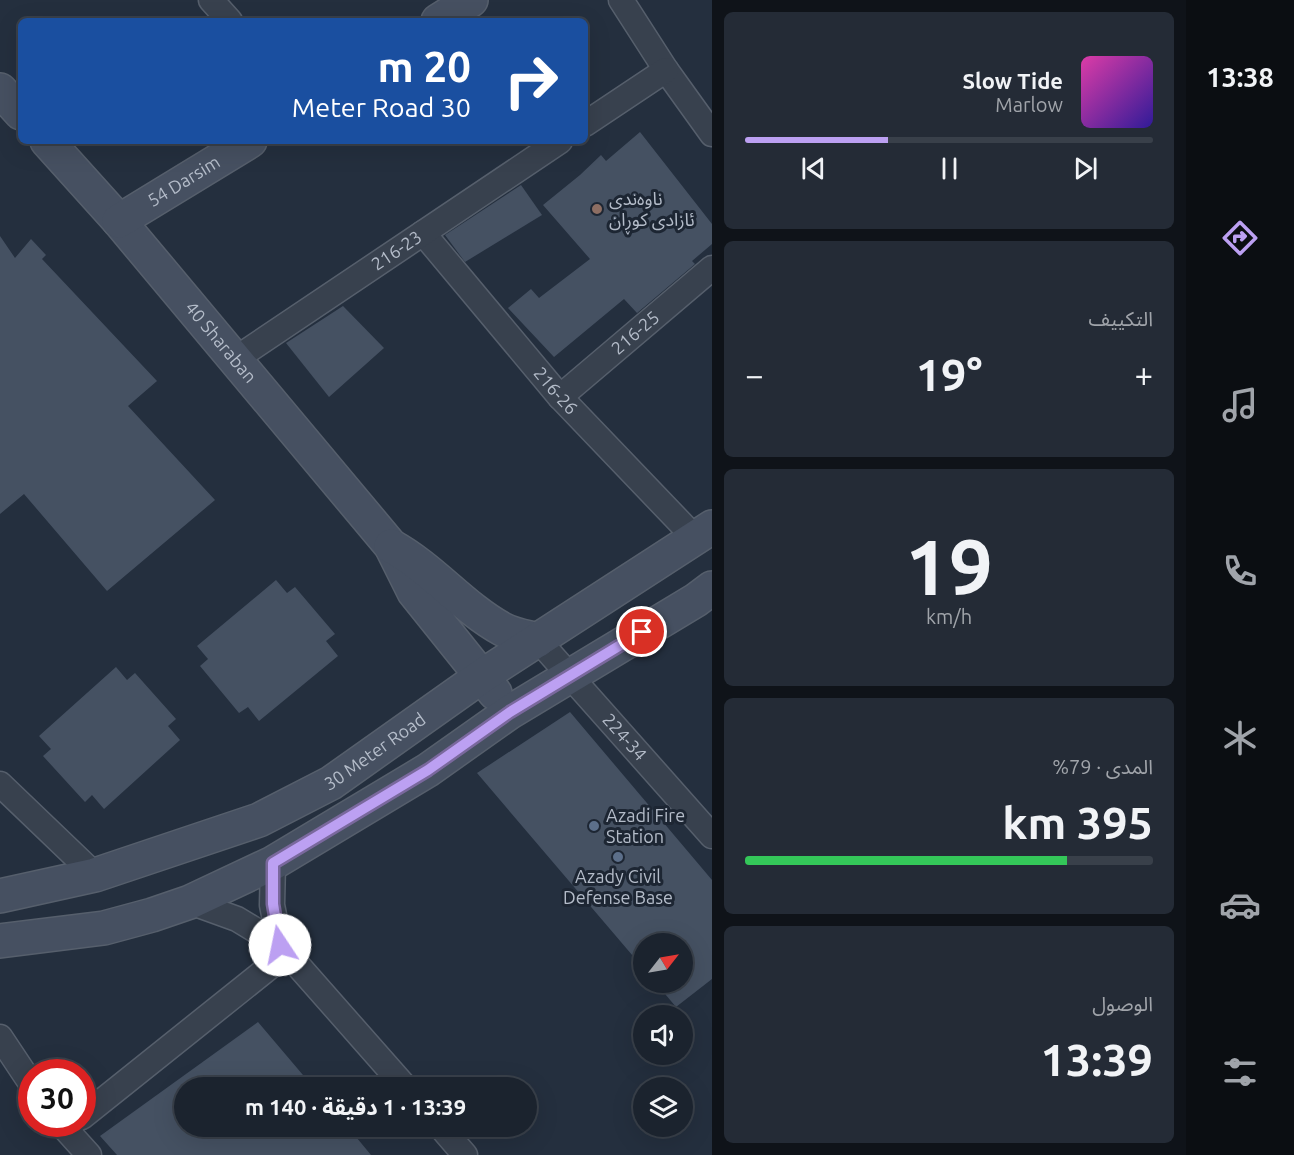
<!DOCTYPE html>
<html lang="ar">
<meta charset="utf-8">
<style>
body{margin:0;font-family:Ubuntu,"Noto Sans Arabic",sans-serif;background:#242b36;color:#f1f3f6;direction:rtl;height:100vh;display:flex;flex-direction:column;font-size:22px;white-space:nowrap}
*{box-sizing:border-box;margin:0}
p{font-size:20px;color:#a0a4aa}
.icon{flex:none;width:33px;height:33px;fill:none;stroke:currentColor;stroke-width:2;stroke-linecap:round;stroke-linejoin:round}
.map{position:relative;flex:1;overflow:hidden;direction:ltr}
.details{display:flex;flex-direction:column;gap:12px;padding:12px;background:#0f1319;width:474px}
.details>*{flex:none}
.top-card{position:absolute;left:18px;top:18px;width:570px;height:126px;border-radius:9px;box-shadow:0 6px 24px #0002,0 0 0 2px #39404a;direction:rtl;background:#1a4fa0;color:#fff;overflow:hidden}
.needle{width:39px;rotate:59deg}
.buttons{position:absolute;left:633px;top:933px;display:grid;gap:12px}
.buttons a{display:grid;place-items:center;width:60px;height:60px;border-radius:50%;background:#1b232e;box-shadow:0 6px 24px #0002,0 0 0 2px #39404a;font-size:30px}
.speed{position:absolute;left:18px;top:1059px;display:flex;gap:12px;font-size:30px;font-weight:700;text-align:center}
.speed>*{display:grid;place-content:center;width:78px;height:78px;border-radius:50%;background:#1b232e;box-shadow:0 6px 24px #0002,0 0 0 2px #39404a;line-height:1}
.speed .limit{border:9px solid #d22;background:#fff;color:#111}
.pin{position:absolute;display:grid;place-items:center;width:51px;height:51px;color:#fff;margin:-26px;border:3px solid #fff;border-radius:50%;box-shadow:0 2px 6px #0007}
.me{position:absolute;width:66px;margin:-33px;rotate:349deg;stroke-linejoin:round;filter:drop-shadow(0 0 4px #0008)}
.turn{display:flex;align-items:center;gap:21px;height:126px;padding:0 18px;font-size:27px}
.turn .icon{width:78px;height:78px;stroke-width:2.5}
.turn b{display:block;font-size:42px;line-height:51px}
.big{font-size:45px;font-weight:700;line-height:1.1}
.details .card{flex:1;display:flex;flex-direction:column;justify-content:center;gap:9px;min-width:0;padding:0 21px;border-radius:9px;background:#242b36}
.details .dial{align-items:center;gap:0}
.dial b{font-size:78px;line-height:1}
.song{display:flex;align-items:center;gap:18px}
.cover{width:72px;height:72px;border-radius:9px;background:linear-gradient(135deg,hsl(320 70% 55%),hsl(250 70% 35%))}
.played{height:6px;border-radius:3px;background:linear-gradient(90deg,#bca0f2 35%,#39404a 35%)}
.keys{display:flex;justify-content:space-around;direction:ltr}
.heat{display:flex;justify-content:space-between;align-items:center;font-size:33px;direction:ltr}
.charge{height:9px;border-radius:4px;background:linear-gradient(90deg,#34c759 79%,#39404a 0)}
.trip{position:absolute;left:174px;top:1077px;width:363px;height:60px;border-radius:30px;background:#1b232e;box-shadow:0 6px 24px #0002,0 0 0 2px #39404a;font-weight:700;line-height:60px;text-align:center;direction:rtl}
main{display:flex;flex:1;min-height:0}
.tab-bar{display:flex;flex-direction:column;width:108px;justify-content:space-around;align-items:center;background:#0b0e12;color:#a0a4aa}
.tab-bar .icon{width:42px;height:42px}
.tab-bar .on{color:#bca0f2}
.tab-bar b{font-size:27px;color:#f1f3f6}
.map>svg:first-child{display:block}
</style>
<main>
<nav class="tab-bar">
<b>13:38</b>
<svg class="icon on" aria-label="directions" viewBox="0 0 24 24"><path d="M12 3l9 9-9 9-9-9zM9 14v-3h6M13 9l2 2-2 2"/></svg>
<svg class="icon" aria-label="music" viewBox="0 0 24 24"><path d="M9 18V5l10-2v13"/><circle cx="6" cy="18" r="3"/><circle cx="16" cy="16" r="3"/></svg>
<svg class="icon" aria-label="phone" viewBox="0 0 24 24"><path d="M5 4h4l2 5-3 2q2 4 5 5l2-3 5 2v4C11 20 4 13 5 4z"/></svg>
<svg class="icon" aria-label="climate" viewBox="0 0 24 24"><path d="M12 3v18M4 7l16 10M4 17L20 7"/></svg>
<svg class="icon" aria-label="car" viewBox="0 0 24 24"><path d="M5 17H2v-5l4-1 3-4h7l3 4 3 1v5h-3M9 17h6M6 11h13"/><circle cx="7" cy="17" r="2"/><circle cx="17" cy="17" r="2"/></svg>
<svg class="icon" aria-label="filters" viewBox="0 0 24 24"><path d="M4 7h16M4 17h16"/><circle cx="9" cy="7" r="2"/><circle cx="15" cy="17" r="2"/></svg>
</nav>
<section class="details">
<div class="card">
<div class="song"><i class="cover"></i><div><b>Slow Tide</b><p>Marlow</p></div></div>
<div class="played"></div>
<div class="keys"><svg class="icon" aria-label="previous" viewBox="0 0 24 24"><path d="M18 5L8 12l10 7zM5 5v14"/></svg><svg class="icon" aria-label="pause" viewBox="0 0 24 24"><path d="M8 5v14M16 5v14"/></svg><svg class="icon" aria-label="next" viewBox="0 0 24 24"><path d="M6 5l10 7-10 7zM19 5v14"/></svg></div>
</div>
<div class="card"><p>التكييف</p>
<div class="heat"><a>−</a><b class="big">19°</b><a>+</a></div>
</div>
<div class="card dial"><b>19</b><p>km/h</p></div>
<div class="card"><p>المدى · 79%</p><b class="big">395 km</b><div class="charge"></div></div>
<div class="card"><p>الوصول</p><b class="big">13:39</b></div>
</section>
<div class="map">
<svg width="712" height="1155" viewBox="0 0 712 1155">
<rect width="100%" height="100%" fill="#242f3e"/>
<!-- building -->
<g fill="#455162">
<polygon points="640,132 712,224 712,244 692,261 695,264 637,313 624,299 554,357 508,308 531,289 539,298 590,259 543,205 580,175 601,155 606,161"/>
<polygon points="521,185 542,215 465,262 445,235"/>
<polygon points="0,236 15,258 31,239 46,255 42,259 157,381 128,406 215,500 107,591 24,494 0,514"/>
<polygon points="343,306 384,348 329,397 286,343"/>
<polygon points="276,580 287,593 295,587 335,634 326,641 338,656 259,721 248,707 239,713 200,666 208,659 197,646"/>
<polygon points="116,667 127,680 135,673 176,719 168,726 180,740 104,809 92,795 85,802 43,756 51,749 39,736"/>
<polygon points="570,712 712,880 712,979 676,1007 655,982 682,982 682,944 644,944 644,969 477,773"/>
<polygon points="258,1022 314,1088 184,1088 184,1126 347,1126 371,1155 117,1155 100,1136"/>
</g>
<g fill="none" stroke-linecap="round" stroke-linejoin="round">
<defs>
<g id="street">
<polyline points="211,0 230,21"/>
<polyline points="621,0 666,70 712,134"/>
<polyline points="585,124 666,70"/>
<path id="s1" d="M423 233 560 397 696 539"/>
<path id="s2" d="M234 360 560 141"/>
<path id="s3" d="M560 397 712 268"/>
<path id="s4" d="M538 640 712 836"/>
<polyline points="0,784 95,875"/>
<polyline points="273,863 272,905 280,945"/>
<polyline points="190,902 237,919 280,945 406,1088"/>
<polyline points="0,1037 32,1085"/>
<polyline points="82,1117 287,953"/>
<polyline points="61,1124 89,1155"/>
<polyline points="440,1126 465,1155"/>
</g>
<g id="secondary">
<polyline points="438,21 471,0"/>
<polyline points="0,90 21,113"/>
<path id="s5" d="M47 141 119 221 391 546 414 592 495 693"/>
<path id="s6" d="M119 221 250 141"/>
<path d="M391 546C433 569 462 607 502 629 513 635 526 637 538 640"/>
<path id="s7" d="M0 896 95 875 259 820 331 783 482 676 712 527"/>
<polyline points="0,941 104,928 152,915 190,902 273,863 428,770 510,712 696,600 712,588"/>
</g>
</defs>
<!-- street casing -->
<use href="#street" stroke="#565f6c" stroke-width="27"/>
<!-- secondary casing -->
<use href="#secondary" stroke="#565f6c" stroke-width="36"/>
<!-- street -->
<use href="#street" stroke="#38414e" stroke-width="24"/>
<!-- secondary -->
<use href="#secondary" stroke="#465061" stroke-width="33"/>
</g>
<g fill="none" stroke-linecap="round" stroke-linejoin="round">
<defs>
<polyline id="route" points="280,945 273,904 273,863 428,770 510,712 642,632"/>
</defs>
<!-- route casing -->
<use href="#route" stroke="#7a689d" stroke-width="15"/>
<!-- route -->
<use href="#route" stroke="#bca0f2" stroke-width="10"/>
</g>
<!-- markers -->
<circle fill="#8d6e63" stroke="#1d2633" stroke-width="2" cx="597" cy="209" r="6"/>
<g fill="#5c6f8a" stroke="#1d2633" stroke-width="2">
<circle cx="594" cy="826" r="6"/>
<circle cx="618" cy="857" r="6"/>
</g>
<g text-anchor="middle" stroke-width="6" stroke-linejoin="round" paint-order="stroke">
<!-- street labels -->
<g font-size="18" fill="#b4bcc9" stroke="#1d2633">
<text dy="6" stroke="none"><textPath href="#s6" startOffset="76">54 Darsim</textPath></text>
<text dy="6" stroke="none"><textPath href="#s2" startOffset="196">216-23</textPath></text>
<text dy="6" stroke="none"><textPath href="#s3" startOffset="99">216-25</textPath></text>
<text dy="6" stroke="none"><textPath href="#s5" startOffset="266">40 Sharaban</textPath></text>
<text dy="6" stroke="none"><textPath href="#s1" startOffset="206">216-26</textPath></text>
<text dy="6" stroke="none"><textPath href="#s4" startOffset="130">224-34</textPath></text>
<text dy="6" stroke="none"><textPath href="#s7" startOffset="405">30 Meter Road</textPath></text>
</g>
<!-- poi labels -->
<g font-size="18" fill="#b4bcc9" stroke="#1d2633" text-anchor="start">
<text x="609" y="205">ناوەندی<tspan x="609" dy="21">ئازادی کوڕان</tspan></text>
<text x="606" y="822">Azadi Fire<tspan x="606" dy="21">Station</tspan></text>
<text x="618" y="883" text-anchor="middle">Azady Civil<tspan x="618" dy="21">Defense Base</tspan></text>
</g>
</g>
</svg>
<div class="buttons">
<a><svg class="needle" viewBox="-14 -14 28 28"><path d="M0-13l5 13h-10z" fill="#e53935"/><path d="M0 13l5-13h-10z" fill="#a0a4aa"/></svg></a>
<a><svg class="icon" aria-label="sound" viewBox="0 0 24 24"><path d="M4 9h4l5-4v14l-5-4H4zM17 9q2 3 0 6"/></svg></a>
<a><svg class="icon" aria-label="layers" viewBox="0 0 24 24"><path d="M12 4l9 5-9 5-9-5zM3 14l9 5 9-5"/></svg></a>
</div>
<div class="speed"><div class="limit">30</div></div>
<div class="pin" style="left:642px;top:632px;background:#d93025"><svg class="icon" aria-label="arrive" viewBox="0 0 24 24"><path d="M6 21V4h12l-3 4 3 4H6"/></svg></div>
<svg class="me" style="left:280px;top:945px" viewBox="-20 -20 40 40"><circle r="19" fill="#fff"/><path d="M0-13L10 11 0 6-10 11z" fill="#bca0f2"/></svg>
<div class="trip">13:39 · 1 دقيقة · 140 m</div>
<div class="top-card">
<div class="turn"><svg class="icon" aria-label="right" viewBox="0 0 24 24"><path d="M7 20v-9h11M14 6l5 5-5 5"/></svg><div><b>20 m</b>30 Meter Road</div></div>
</div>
</div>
</main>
